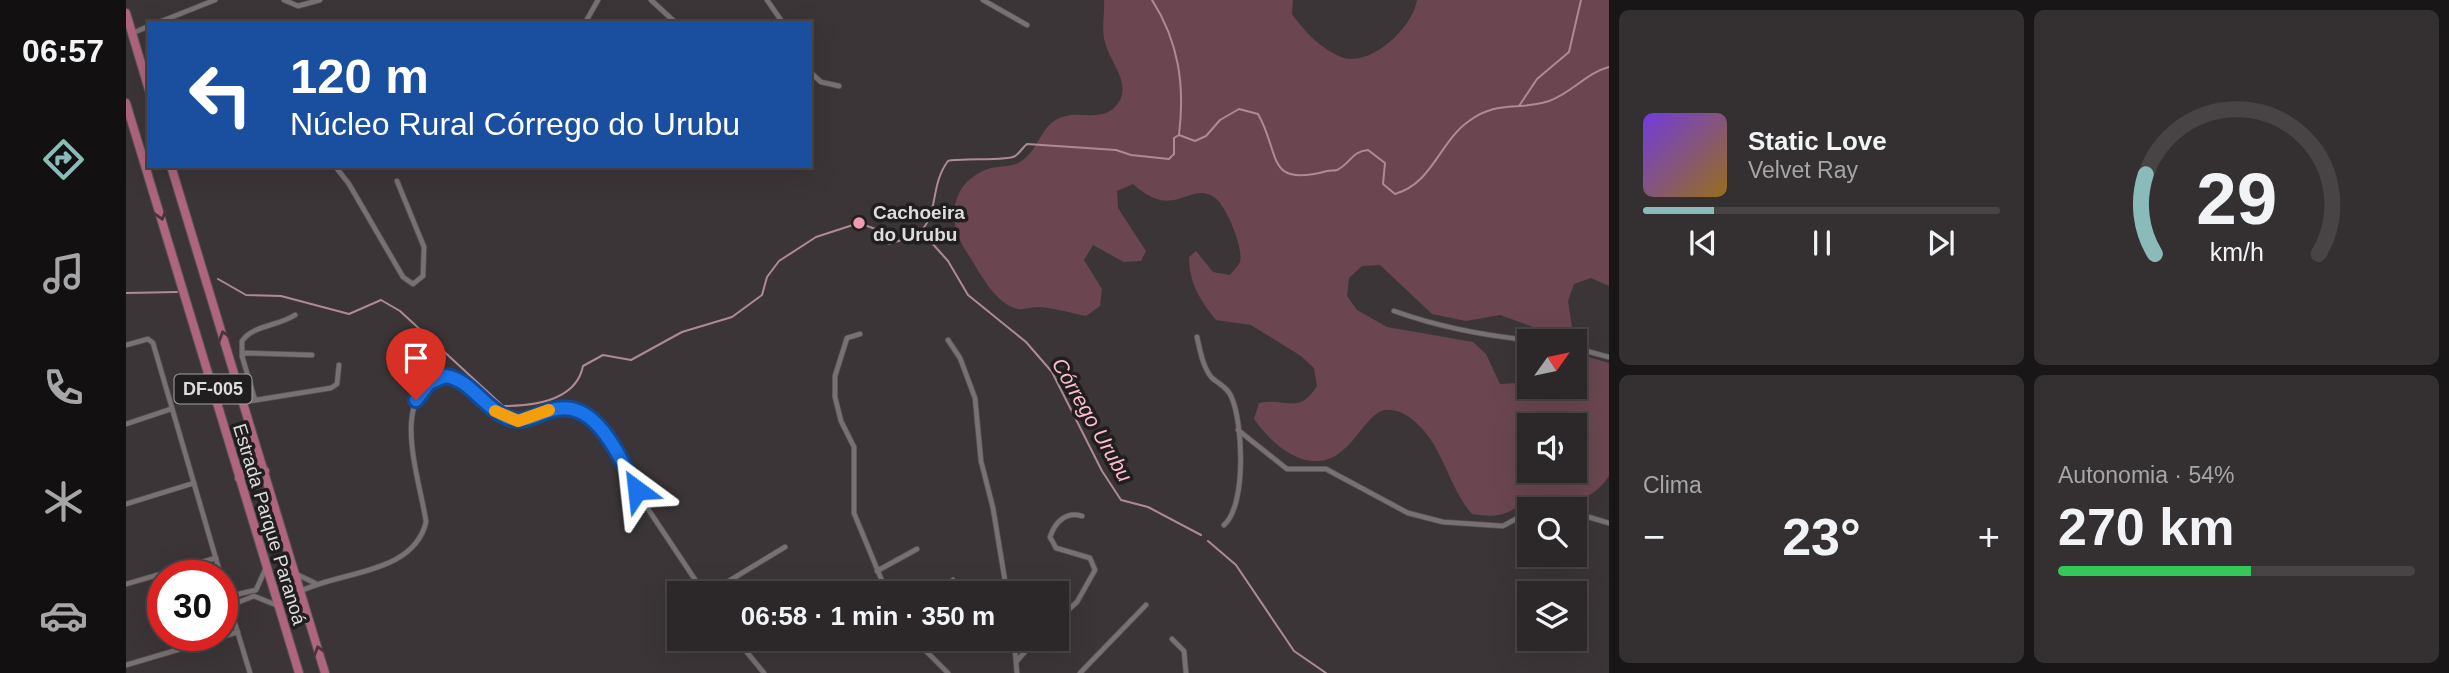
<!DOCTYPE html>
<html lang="pt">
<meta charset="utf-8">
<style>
body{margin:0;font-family:Arial,sans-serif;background:#343031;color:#f1f3f6;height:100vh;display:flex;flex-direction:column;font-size:26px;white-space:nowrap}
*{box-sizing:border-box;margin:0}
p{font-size:23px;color:#a6a6a8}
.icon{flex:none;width:38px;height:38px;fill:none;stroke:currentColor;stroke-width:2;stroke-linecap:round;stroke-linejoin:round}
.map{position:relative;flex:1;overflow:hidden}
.panel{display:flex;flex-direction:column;gap:10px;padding:10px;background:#181617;width:840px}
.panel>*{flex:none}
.top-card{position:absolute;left:21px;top:21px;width:665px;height:147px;border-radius:0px;box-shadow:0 7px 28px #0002,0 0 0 2px #484446;background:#1a4fa0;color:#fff;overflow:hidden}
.needle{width:46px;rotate:57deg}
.buttons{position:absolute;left:1391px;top:329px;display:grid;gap:14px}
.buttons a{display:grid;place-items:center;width:70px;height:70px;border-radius:0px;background:#2c2829;box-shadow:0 7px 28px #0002,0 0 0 2px #484446;font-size:35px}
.speed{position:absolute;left:21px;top:560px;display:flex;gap:14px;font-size:35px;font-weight:700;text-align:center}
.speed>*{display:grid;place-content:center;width:91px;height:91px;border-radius:50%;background:#2c2829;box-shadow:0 7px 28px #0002,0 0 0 2px #484446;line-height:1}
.speed .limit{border:10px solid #d22;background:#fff;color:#111}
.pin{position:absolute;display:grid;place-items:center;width:60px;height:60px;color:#fff;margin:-72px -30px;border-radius:50% 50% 50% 0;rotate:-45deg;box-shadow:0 0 7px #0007}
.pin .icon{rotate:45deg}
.me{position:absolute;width:77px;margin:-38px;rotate:330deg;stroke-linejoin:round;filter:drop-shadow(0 0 5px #0008)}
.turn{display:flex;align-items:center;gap:24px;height:147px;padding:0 28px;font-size:32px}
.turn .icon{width:91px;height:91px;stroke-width:2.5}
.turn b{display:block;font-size:49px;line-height:60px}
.big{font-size:52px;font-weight:800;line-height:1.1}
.panel .tile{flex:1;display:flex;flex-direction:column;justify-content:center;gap:10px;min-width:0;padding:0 24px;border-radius:10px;background:#343031}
.panel .dial{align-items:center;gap:0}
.dial svg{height:182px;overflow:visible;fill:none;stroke:#484446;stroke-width:7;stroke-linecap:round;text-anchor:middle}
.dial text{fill:#f1f3f6;stroke:none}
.song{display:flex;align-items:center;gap:21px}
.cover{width:84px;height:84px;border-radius:10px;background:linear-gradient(135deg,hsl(260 70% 55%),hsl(40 70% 35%))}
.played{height:7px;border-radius:4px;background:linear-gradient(90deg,#8bbbb9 20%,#484446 20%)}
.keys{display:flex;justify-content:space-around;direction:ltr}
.heat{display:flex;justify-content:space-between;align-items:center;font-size:38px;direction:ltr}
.charge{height:10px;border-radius:5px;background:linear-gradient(90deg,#34c759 54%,#484446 0)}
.panel .tiles{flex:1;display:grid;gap:10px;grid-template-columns:repeat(2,1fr)}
.trip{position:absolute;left:541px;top:581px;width:402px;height:70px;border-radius:0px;background:#2c2829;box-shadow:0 7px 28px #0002,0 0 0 2px #484446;font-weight:800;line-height:70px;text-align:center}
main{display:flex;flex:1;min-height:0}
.dock{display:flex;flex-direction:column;width:126px;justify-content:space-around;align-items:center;background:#121010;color:#a6a6a8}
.dock .icon{width:49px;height:49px}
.dock .selected{color:#8bbbb9}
.dock b{font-size:32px;color:#f1f3f6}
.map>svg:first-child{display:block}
</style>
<main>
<nav class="dock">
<b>06:57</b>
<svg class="icon selected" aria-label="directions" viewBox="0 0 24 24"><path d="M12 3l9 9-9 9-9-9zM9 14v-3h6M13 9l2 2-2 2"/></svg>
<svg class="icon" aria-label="music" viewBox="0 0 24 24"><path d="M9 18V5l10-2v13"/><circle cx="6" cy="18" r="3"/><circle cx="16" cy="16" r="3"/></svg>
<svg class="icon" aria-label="phone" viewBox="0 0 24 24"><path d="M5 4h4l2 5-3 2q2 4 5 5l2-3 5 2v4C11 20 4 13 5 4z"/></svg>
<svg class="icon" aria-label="climate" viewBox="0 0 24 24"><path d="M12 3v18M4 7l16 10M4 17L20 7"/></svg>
<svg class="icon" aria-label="car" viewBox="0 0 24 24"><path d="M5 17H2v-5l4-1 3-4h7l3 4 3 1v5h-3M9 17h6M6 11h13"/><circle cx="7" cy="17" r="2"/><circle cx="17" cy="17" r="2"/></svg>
</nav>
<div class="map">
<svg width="1483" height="673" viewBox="0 0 1483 673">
<rect width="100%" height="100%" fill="#3b3537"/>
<!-- green -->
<path fill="#6b4650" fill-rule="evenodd" d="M978 0H1167L1166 14C1178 31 1195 49 1215 57 1245 68 1287 27 1291 0H1483V286L1465 278 1448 284 1442 301 1447 334 1438 338 1374 315 1340 321 1306 314 1254 265 1236 266 1223 278 1221 296 1231 310 1261 327 1347 342 1360 354 1374 384 1391 383 1403 368 1404 387H1449V353L1483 363V476C1459 510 1446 492 1414 498 1382 504 1390 521 1346 514 1319 483 1316 435 1278 414 1271 410 1260 408 1253 412 1239 421 1230 440 1216 451 1184 478 1147 446 1128 419L1133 403C1161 397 1172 416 1191 386L1188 368 1175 356 1125 325 1090 320C1074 300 1063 283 1063 257L1070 251 1087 272 1104 275C1107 271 1112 266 1114 262 1118 248 1100 205 1088 197 1062 181 1049 222 1007 184L991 191 992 208 1020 251 1015 261 998 262 967 245 958 260 976 289 974 306 960 316C944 313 929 308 913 307 906 307 898 310 892 309 868 304 852 269 840 251 820 220 825 182 862 169 875 165 885 169 897 160 915 147 914 122 940 116 956 112 977 121 990 106 1008 84 984 64 979 42 975 30 979 13 978 0ZM1404 425H1449V471H1404Z"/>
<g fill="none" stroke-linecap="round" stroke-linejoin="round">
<!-- stream -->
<g stroke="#af8a94" stroke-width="2">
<path d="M1026 0C1053 42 1059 86 1053 135"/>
<polyline points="1393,106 1411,79 1443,52 1455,0"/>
<polyline points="796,232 822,261 842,295 900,342 926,372 976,471 995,500 1022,507 1075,535"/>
<path d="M92 279 120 295 155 296 223 314 255 300 274 311 377 406C406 406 450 401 457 366L477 355 505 360 556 332 606 317 636 295 641 277 653 261 690 237 733 223 752 230 763 244C770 241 778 240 785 237 816 223 801 189 822 161 835 158 884 161 889 156 894 153 896 148 901 144L990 150 1005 155 1043 159 1048 154V138L1053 135 1069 141 1080 136 1094 120 1113 109 1132 114C1155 154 1139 188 1201 171 1204 170 1208 171 1211 170 1224 164 1226 151 1242 150L1259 163 1257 184 1269 194C1307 183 1313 142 1343 121 1371 100 1392 111 1423 101 1446 93 1460 73 1483 67"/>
<polyline points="0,293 51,292"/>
<polyline points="1082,541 1110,565 1168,651 1200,673"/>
</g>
<defs>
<g id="street">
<polyline points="158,0 172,6 194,0"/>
<polyline points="525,0 550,23"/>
<polyline points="641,0 657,23"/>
<polyline points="857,0 901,25"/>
<polyline points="31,23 89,0"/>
<polyline points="459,23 472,0"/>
<polyline points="7,33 23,26"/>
<polyline points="684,72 695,82 713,86"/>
<polyline points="209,166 223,184 277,277 287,284 297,276 298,247 271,181"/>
<path d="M1268 311C1316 328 1364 337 1415 341"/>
<polyline points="734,334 721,338 709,376 709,397 715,421 728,447 728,513 761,593"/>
<path d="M1071 337C1074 350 1077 368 1086 378 1093 384 1101 387 1105 396 1117 421 1121 505 1098 525"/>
<polyline points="822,340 834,358 849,398 855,461 867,508 881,593"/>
<polyline points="0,345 22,339 27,343 95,576"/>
<polyline points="1449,348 1483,357"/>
<path d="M116 356V341C127 325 153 326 169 315"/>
<polyline points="129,400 116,356 119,353 186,355"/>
<polyline points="118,402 205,388 211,384 213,365"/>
<polyline points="0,424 45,409"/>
<polyline points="1112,430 1161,469 1200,469 1282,513 1317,522 1377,526 1404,511"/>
<polyline points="0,504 68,483"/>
<polyline points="1449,513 1483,523"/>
<polyline points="751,571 791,549"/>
<polyline points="170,574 189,583"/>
<polyline points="96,581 124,673"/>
<polyline points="0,584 90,558"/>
<polyline points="759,589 768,585 783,593"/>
<path d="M175 591C215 571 288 574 300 522 295 482 260 391 319 376 348 380 361 418 391 421 416 423 432 399 459 412L486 446 520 506 578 593"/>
<polyline points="583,593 659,547"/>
<polyline points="811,593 827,580"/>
<polyline points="100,597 130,590 139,570"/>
<polyline points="103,606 128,596 150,605"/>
<path d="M931 620 951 602 969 570 964 558 930 548 924 537C929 522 940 511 956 516"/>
<polyline points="610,639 638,673"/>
<polyline points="788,639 822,673"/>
<polyline points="888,639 891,673"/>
<polyline points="1046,639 1058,651 1060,673"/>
<polyline points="890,662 910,639"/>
<polyline points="0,665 112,632"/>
<polyline points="954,673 1020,605"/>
</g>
<g id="primary">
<polyline points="0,13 23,90"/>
<polyline points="0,103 173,673"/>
<polyline points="45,166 199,673"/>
<polyline points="113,478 121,466 131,466 139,471"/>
</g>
</defs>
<!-- street casing -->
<use href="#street" stroke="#575253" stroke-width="6"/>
<!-- primary casing -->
<use href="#primary" stroke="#575253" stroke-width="10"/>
<!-- street -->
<use href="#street" stroke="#787173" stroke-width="4.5"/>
<!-- primary -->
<use href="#primary" stroke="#ae657d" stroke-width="8"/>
</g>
<!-- one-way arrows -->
<defs><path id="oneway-chevron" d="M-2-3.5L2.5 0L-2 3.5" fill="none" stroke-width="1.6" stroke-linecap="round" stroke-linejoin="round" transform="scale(1.75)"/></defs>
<g stroke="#4b333a">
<use href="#oneway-chevron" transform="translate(35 215) rotate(74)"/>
<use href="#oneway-chevron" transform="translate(98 336) rotate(-107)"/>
<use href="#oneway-chevron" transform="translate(193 651) rotate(-107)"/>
</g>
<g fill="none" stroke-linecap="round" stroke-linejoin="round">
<defs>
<path id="route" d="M290 400 303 383 319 376C344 379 357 407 380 417 395 424 406 417 420 412 469 392 492 456 511 490"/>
</defs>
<!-- route casing -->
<use href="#route" stroke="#114b97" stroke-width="18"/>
<!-- route -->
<use href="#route" stroke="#1a73e8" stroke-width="12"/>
<!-- slow -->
<polyline stroke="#f59e0b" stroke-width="12" points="369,411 392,421 423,410"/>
</g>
<!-- markers -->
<circle fill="#f19ab2" stroke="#201e1e" stroke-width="2.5" cx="733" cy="223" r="7"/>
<g text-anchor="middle" stroke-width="7" stroke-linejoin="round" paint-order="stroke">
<!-- shield labels -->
<rect fill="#201e1e" stroke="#a6a3a3" stroke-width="2" x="48.5" y="374.5" width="77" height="29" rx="5"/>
<g font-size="18" font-weight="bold" fill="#dfdcdc">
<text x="87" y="395">DF-005</text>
</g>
<!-- poi labels -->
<g font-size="19" font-weight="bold" fill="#dfdcdc" stroke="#201e1e" text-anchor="start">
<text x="747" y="219">Cachoeira<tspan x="747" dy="22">do Urubu</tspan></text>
</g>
<!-- street labels -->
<g font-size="19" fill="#dfdcdc" stroke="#201e1e">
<text transform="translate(144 524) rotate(73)" y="7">Estrada Parque Paranoá</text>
</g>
<!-- water labels -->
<g font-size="21" font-style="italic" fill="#febccd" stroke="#201e1e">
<text transform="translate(966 420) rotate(60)" y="7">Córrego Urubu</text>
</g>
</g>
</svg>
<div class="buttons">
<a><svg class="needle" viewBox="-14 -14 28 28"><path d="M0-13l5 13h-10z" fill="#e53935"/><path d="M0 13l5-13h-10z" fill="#a6a6a8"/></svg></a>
<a><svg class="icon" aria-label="sound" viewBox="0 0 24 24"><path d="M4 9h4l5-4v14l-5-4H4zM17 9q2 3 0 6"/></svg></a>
<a><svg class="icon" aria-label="search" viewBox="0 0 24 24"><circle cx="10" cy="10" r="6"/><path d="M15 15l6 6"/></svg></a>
<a><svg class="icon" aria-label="layers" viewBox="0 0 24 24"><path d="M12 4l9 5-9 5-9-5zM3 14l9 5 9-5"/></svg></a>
</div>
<div class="speed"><div class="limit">30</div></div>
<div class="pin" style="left:290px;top:400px;background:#d93025"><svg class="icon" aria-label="arrive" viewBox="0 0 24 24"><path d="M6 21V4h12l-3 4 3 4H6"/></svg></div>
<svg class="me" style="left:511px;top:490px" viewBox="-20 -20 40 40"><path d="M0-17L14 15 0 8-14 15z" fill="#1a73e8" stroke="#fff" stroke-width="4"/></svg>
<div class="trip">06:58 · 1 min · 350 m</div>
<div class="top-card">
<div class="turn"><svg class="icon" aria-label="left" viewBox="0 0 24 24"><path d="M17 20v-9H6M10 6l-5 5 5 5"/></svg><div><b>120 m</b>Núcleo Rural Córrego do Urubu</div></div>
</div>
</div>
<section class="panel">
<div class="tiles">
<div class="tile">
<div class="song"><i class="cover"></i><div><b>Static Love</b><p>Velvet Ray</p></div></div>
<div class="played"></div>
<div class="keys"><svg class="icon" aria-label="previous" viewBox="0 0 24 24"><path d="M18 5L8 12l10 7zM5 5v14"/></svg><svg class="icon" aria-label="pause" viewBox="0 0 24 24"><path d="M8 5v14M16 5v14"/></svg><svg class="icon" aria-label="next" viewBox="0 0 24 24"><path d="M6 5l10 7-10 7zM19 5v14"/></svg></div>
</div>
<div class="tile dial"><svg viewBox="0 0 100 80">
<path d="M14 69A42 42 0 1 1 86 69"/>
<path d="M14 69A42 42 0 0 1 10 34" stroke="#8bbbb9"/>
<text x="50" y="56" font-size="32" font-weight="700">29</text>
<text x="50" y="72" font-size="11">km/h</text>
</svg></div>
<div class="tile"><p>Clima</p>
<div class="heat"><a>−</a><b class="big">23°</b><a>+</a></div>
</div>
<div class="tile"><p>Autonomia · 54%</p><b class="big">270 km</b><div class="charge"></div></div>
</div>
</section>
</main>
